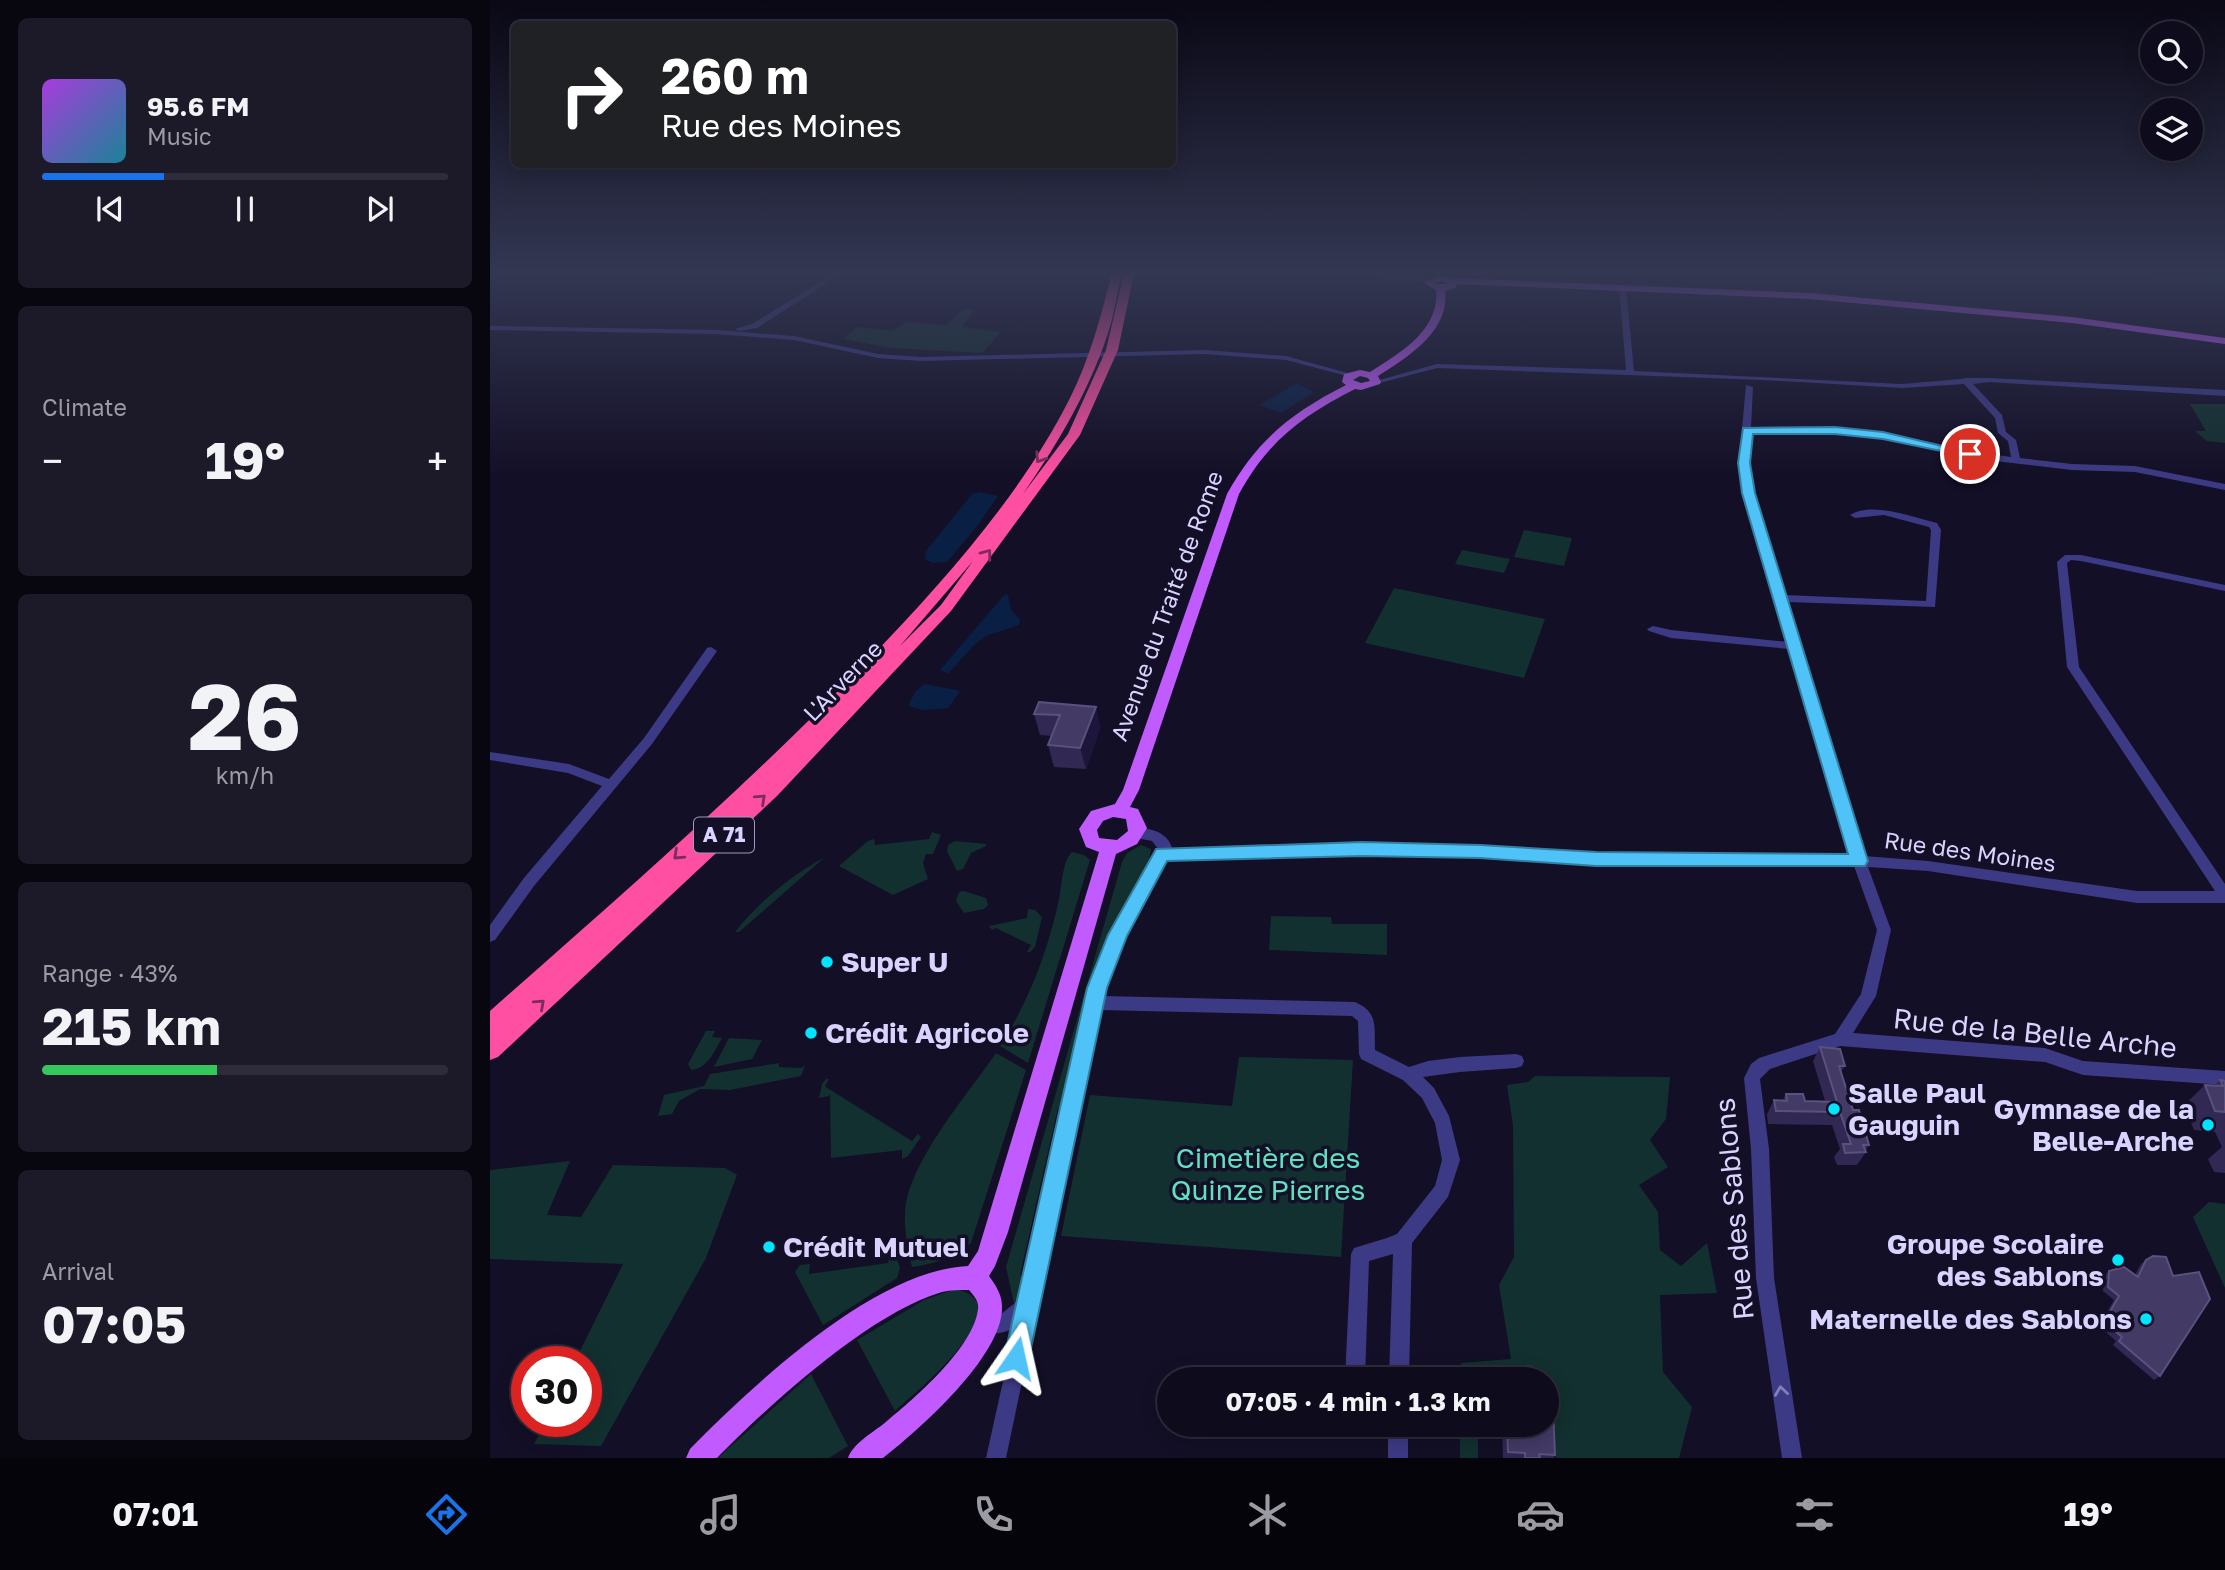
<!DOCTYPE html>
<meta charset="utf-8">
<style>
body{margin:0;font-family:"Golos Text",sans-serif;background:#1c1929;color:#f1f3f6;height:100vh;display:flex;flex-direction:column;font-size:26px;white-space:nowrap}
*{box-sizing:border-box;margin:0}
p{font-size:23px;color:#9b9ba3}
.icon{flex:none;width:38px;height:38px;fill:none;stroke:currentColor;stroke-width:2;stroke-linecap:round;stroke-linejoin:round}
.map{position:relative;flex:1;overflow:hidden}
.details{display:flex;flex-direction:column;gap:18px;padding:18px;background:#08060f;width:490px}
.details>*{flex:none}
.top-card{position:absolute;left:21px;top:21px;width:665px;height:147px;border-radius:10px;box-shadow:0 4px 18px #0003,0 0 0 2px #2e2b3b;background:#202124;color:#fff;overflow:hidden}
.buttons{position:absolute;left:1650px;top:21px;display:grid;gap:14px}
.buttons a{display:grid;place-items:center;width:63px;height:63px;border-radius:50%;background:#0e0b1c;box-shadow:0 4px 18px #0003,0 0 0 2px #2e2b3b;font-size:35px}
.speed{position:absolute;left:21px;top:1346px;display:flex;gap:14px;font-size:35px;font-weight:700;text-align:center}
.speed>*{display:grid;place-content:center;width:91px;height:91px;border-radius:50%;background:#0e0b1c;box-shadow:0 4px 18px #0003,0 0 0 2px #2e2b3b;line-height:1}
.speed .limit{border:10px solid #d22;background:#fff;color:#111}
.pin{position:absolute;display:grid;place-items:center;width:60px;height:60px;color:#fff;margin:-30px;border:4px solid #fff;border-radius:50%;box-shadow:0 2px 7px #0007}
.me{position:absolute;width:77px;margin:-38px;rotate:11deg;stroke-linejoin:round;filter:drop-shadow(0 0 5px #0008)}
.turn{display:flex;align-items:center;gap:24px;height:147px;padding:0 35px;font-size:32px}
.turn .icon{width:91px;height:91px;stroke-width:2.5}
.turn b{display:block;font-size:49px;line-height:60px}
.big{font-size:52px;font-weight:700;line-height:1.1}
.details .tile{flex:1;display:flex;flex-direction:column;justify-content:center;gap:10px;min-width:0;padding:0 24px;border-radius:10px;background:#1c1929}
.details .dial{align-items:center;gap:0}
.dial b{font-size:91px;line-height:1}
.song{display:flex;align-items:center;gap:21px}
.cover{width:84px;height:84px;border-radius:10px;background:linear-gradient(135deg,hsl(280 70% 55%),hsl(190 70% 35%))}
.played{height:7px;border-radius:4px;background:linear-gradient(90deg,#1a73e8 30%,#2e2b3b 30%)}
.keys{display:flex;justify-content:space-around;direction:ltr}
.heat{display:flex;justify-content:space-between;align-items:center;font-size:38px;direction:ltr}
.charge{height:10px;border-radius:5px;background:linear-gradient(90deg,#34c759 43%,#2e2b3b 0)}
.trip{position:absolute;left:667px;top:1367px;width:402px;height:70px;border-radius:35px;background:#0e0b1c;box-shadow:0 4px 18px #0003,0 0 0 2px #2e2b3b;font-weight:700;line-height:70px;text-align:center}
.menu{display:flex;height:112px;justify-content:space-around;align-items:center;background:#06040b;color:#9b9ba3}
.menu .icon{width:49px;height:49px}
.menu .selected{color:#1a73e8}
.menu b{font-size:32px;color:#f1f3f6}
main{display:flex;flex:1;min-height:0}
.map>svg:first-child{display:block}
</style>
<main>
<section class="details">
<div class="tile">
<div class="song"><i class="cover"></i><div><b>95.6 FM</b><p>Music</p></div></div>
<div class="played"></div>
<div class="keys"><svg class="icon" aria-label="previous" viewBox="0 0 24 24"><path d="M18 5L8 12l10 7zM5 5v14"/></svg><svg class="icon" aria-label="pause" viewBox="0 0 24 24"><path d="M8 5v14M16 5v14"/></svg><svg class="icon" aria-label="next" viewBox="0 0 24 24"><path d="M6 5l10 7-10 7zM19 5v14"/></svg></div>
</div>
<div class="tile"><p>Climate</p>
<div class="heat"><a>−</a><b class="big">19°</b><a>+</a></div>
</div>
<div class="tile dial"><b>26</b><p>km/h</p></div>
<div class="tile"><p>Range · 43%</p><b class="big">215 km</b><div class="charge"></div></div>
<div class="tile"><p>Arrival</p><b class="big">07:05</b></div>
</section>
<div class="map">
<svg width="1735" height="1458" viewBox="0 0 1735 1458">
<rect width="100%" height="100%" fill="#130f26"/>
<!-- green -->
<g fill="#12302f">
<polygon points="474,309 485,310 471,327 511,332 492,353 401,348 353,339 367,327 402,331 417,322 456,325"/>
<polygon points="1700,404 1735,404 1735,443 1717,441 1705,431 1716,431"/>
<polygon points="1034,530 1082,538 1074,566 1024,557"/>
<polygon points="972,550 1020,559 1014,573 965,564"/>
<polygon points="904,588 1055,619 1034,678 875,643"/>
<polygon points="442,832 451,835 443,854 436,854 433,863 438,879 403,895 349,866 378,841 384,839 385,845 439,839"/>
<polygon points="465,841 496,844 496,846 481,853 473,869 467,871 457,851 458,845"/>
<path d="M651 845 661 849 659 862 662 864 604 986C592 996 588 1019 593 1033L576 1114 568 1108 530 1275 538 1285 525 1309 516 1267 632 862 637 853Z"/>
<path d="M582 852 594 855 600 860 538 1063 510 1046C539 1001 558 951 569 899 572 885 572 862 582 852Z"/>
<path d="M335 857 249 932H245C271 900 299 877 335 857Z"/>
<polygon points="474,891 496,898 498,905 494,909 474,913 466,901 469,892"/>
<polygon points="538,909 545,910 552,917 545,947 540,952 537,952 541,945 506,928 502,930 499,926 537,918"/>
<polygon points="781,916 841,917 842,924 897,924 897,955 779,950"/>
<path d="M216 1031H225L222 1037 232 1038C224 1052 218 1068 201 1070L198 1064Z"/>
<polygon points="239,1038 272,1040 262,1059 224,1067"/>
<path d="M506 1053 536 1070 481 1243C465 1258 443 1264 422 1267 418 1249 414 1231 415 1213 417 1164 478 1094 506 1053Z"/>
<polygon points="749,1057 863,1060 851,1257 571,1236 600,1095 742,1106"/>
<polygon points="289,1063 289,1067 311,1068 315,1065 311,1076 240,1090 210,1089 189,1101 182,1114 168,1116 174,1095 214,1086 220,1074"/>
<polygon points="1045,1076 1180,1077 1176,1119 1160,1140 1178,1167 1149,1185 1168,1212 1170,1250 1191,1266 1217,1243 1227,1293 1170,1295 1173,1372 1202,1407 1189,1458 1066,1458 1060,1386 1057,1385 1057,1379 971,1379 971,1363 1021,1359 1009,1285 1024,1257 1023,1126 1017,1085 1038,1082"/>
<polygon points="336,1079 339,1079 335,1086 339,1089 422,1141 428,1134 431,1137 418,1156 412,1159 412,1150 341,1158 340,1093 339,1096 329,1098 332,1084"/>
<polygon points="80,1161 57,1215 91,1217 123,1165 235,1168 247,1175 216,1258 111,1446 44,1444 56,1421 96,1421 96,1362 85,1361 133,1264 0,1259 0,1170"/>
<polygon points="1719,1202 1735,1204 1735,1288 1703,1217"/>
<polygon points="404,1251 410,1268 407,1278 333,1325 305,1272 310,1265 320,1264 319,1274 398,1263 400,1252"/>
<path d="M465 1289C536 1303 424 1394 405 1411L367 1340 434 1300Z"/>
<polygon points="321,1374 358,1446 339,1458 228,1458"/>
<rect x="970" y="1425" width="18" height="33"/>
</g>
<!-- water -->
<g fill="#0a1f44">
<polygon points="1611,273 1735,273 1735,288"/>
<polygon points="807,383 824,392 791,413 769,405"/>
<polygon points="489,492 508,496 488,525 457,562 443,563 435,559 436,551 482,494"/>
<polygon points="515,594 518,595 521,610 530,619 529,625 496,636 483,646 458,674 450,670"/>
<polygon points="434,684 466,690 470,691 458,708 433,710 418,706 425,692"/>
</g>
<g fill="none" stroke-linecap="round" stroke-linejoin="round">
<!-- minor -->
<g fill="#3d3a85" fill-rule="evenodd">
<polygon points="345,273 353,273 267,328 249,331 245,329 262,324"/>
<polygon points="860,273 881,273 940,279 944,281 940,283 864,275"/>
<path d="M1129 286 1136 288 1144 371 1412 384 1471 379 1475 378H1499L1735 390V396L1499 382 1483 384 1512 415 1516 432 1526 440 1530 458 1582 464 1645 466 1735 484V490L1645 472 1582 470 1496 460 1393 438 1345 433H1260L1259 462 1264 493 1295 595 1436 601 1441 530 1439 527 1394 515 1365 518 1360 515C1382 501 1423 517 1447 523L1451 530 1445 607 1297 602 1374 856 1438 861 1647 891H1725L1577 667 1567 562 1575 555H1591L1735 585V591L1591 561 1581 560 1577 563 1589 667 1735 884V903H1647L1438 871 1378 867 1401 930 1386 996 1363 1033 1555 1048 1593 1061 1735 1071V1085L1593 1075 1555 1062 1350 1046 1280 1069 1270 1079 1279 1149 1284 1278 1312 1458H1292L1266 1278 1261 1149 1254 1078 1261 1064 1269 1058 1345 1034 1371 994 1387 930 1364 866 1106 864 990 856 872 854 676 859 635 936 613 996 865 1002C889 1012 884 1028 885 1050L919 1067 938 1061 970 1057 1026 1054 1032 1056 1034 1061 1032 1066 1026 1068 970 1072 933 1077 944 1088 959 1116 970 1160 958 1197 922 1243 919 1379H899L903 1254 879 1261 875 1379H855L861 1254 864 1248 897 1238 907 1234 945 1186 952 1160 945 1123 932 1098 913 1080 871 1059 869 1054 868 1021 862 1016 610 1010 516 1458H496L525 1327C515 1334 501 1335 490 1331L487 1324 490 1317 497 1314H511L531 1298 599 988 621 935 668 849 662 841 642 837 640 833 642 829C658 826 678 832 682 848L872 844 990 846 1106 854 1361 856 1300 649 1181 638 1159 631 1157 629 1163 626 1181 630 1298 642 1254 493 1249 462 1256 385 1263 387 1261 427C1305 427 1350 425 1394 433 1437 440 1478 452 1521 457L1518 441 1508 433 1505 418 1474 384 1412 388 1273 380 947 368 886 384 882 382 947 364 1136 370Z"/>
<polygon points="0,326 226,330 304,336 388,354 431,357 714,350 796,356 865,375 861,377 796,360 714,354 431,361 388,358 304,340 226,334 0,330"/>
<polygon points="221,647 227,651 162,744 44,886 5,940 0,942 0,925 34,878 112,786 78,773 0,760 0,752 79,764 119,779 154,738 217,648"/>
<rect x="898" y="1424" width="20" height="34"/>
</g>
<!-- major -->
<path fill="#c25bff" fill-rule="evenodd" d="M950 275 962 278 1320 293 1582 317 1735 338V344L1582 323 1320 299 967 284 965 288 955 291C960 331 918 357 888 376L891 382 890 384 871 390 865 389C812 416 778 441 749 494L649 790 640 807 648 809 657 828 647 844 626 854 518 1232 505 1266 499 1276C505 1284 512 1295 512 1306 514 1355 429 1430 393 1458H358C364 1442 383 1433 397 1421 425 1398 484 1347 488 1309 489 1301 484 1296 479 1290 471 1290 461 1290 452 1292 380 1313 280 1404 227 1458H196L200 1449C263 1385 385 1270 478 1266L488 1251 609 852 596 847 589 829 601 811 625 804 633 790 737 494C767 440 801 413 856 385L852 382 854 374 870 370 880 372C910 353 950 330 946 290L934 283ZM951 281 957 283V284H945ZM870 376 878 378 880 381 871 383 863 380ZM623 817 636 819 638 831 627 840 609 838 607 830 613 821Z"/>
<!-- highway -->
<path fill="#ff4fa3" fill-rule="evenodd" d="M622 273H632C627 294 624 316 617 336 598 393 567 445 533 494L578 434 616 350 634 273H644L628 350 590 435 461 611 287 796 8 1057 0 1060V1011C130 896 261 783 380 658 455 580 531 495 580 398 600 358 611 316 622 273ZM483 561 451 605 410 646Z"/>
</g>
<!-- wall -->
<g fill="#312854">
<polygon points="606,707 610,728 596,769 564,767 558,745 562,736 550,735 544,714"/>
<polygon points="1330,1047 1355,1066 1351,1072 1363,1110 1379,1145 1375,1151 1376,1152 1367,1165 1347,1165 1344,1157 1350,1149 1342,1125 1278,1124 1277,1114 1284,1100 1292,1101 1296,1094 1315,1101 1335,1101 1323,1061"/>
<polygon points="1730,1080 1735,1081 1735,1173 1724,1172 1718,1159 1732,1147 1725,1132 1704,1130 1694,1105 1715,1085 1724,1086"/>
<polygon points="1656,1260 1670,1376 1664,1380 1623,1345 1626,1341 1609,1326 1624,1300 1613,1291 1614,1276 1619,1271 1645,1275 1651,1264"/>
<polygon points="1012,1424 1057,1424 1065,1455 1064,1458 1013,1458"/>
</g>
<!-- shaded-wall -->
<polygon fill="#1d163a" points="606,707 610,728 596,769 590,748"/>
<!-- building -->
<g fill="#433a66" stroke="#5a527e" stroke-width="2">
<polygon points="549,702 606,707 590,748 558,745 570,715 544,714"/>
<polygon points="1330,1047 1350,1049 1355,1066 1349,1066 1363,1110 1369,1110 1379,1145 1373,1145 1376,1152 1355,1153 1353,1144 1361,1144 1350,1112 1286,1111 1284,1100 1297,1101 1296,1094 1313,1094 1315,1101 1347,1102"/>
<polygon points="1730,1080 1735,1081 1735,1112 1725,1111 1715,1085 1733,1086"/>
<polygon points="1663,1256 1676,1257 1683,1276 1709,1272 1720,1299 1670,1376 1629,1341 1632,1337 1614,1322 1629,1296 1618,1287 1619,1271 1634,1267 1648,1277 1656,1260"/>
<polygon points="1033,1366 1042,1367 1049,1374 1050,1379 1027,1379 1027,1373"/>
<polygon points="1057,1383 1062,1384 1065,1455 1049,1454 1050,1458 1035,1458 1035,1453 1018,1452 1017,1424 1057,1424"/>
</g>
<!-- one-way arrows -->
<defs><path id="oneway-chevron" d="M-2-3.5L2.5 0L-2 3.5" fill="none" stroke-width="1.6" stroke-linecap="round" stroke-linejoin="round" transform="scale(1.75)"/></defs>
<g stroke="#7d2c5e">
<use href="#oneway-chevron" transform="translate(550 458) rotate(123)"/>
<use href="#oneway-chevron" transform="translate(497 554) rotate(-53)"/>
<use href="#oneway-chevron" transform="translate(271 799) rotate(-43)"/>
<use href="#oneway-chevron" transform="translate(188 855) rotate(137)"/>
<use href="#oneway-chevron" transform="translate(50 1004) rotate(-42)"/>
</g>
<use stroke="#837fbc" href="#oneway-chevron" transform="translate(1291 1391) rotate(-98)"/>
<!-- sky -->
<linearGradient id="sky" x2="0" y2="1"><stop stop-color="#0a0815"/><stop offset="0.57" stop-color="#333752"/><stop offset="1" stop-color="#333752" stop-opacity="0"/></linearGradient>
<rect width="1735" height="477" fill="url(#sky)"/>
<!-- route -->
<polygon fill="#4fc3f7" stroke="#337fa1" stroke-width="2" points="1345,427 1393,432 1486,454 1480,457 1393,439 1345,434 1263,434 1260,463 1265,493 1378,861 1375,866 1106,866 990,858 872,856 677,861 637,936 617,988 539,1358 535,1367 526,1371 517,1367 514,1358 597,988 618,935 666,849 872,842 990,845 1106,852 1358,854 1252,493 1248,463 1253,428"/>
<!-- markers -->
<g fill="#00e5ff" stroke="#130f26" stroke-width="2.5">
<circle cx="337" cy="962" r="7"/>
<circle cx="321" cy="1033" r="7"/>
<circle cx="1344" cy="1109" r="7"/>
<circle cx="1718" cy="1125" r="7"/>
<circle cx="279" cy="1247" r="7"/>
<circle cx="1628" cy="1260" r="7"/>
<circle cx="1656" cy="1319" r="7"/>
</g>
<g text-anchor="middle" stroke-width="7" stroke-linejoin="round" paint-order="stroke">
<!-- shield labels -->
<rect fill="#130f26" stroke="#9e99be" stroke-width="2" x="204" y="817.5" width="60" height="35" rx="5"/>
<g font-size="21" font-weight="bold" fill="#d9d4ff">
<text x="234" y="842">A 71</text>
</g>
<!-- street labels -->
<g font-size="23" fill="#d9d4ff" stroke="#130f26">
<text transform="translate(677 606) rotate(-70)" y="8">Avenue du Traité de Rome</text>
<text transform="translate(353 681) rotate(-46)" y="8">L'Arverne</text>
<text transform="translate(1480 852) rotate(8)" y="8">Rue des Moines</text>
</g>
<!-- near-poi labels -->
<g font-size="28" font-weight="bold" fill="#d9d4ff" stroke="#130f26" text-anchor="start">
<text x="351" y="972">Super U</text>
<text x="335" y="1043">Crédit Agricole</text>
<text x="1358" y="1103">Salle Paul<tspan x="1358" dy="32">Gauguin</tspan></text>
<text x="1704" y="1119" text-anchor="end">Gymnase de la<tspan x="1704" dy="32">Belle-Arche</tspan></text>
<text x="1614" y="1254" text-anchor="end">Groupe Scolaire<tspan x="1614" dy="32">des Sablons</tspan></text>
<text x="293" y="1257">Crédit Mutuel</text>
<text x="1642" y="1329" text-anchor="end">Maternelle des Sablons</text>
</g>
<!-- near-street labels -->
<g font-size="28" fill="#d9d4ff" stroke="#130f26">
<text transform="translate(1545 1033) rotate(6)" y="10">Rue de la Belle Arche</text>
<text transform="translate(1244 1209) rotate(-95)" y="10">Rue des Sablons</text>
</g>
<!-- near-park labels -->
<g font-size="28" fill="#5fe0c0" stroke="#130f26">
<text x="778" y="1168">Cimetière des<tspan x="778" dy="32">Quinze Pierres</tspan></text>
</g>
</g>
</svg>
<div class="buttons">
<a><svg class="icon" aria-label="search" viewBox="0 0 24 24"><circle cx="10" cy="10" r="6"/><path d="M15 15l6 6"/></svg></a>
<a><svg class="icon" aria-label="layers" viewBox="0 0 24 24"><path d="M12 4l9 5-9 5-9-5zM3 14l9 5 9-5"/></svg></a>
</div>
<div class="speed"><div class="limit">30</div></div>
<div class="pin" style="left:1480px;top:454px;background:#d93025"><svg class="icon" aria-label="arrive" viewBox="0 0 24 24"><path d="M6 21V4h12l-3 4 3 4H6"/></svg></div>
<svg class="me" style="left:526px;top:1358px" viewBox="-20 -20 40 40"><path d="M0-17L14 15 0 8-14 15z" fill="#4fc3f7" stroke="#fff" stroke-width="4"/></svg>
<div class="trip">07:05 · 4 min · 1.3 km</div>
<div class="top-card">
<div class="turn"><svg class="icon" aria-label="right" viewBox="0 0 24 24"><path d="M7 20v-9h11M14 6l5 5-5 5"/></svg><div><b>260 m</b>Rue des Moines</div></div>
</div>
</div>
</main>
<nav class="menu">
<b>07:01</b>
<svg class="icon selected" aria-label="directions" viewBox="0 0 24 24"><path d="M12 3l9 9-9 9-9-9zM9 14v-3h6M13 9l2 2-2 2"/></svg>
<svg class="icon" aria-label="music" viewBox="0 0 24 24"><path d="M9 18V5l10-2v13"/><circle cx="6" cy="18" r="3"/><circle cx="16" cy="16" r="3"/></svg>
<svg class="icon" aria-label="phone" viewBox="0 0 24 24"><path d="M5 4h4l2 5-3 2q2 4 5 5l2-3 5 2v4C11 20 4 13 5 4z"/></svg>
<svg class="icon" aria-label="climate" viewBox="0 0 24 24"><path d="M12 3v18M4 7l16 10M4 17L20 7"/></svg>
<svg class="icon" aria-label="car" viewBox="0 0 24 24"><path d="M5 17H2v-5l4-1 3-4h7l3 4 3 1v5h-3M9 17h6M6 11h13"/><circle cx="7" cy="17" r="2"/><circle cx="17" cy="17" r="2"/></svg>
<svg class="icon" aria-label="filters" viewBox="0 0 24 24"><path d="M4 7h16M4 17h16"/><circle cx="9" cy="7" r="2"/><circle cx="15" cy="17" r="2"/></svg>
<b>19°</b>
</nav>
